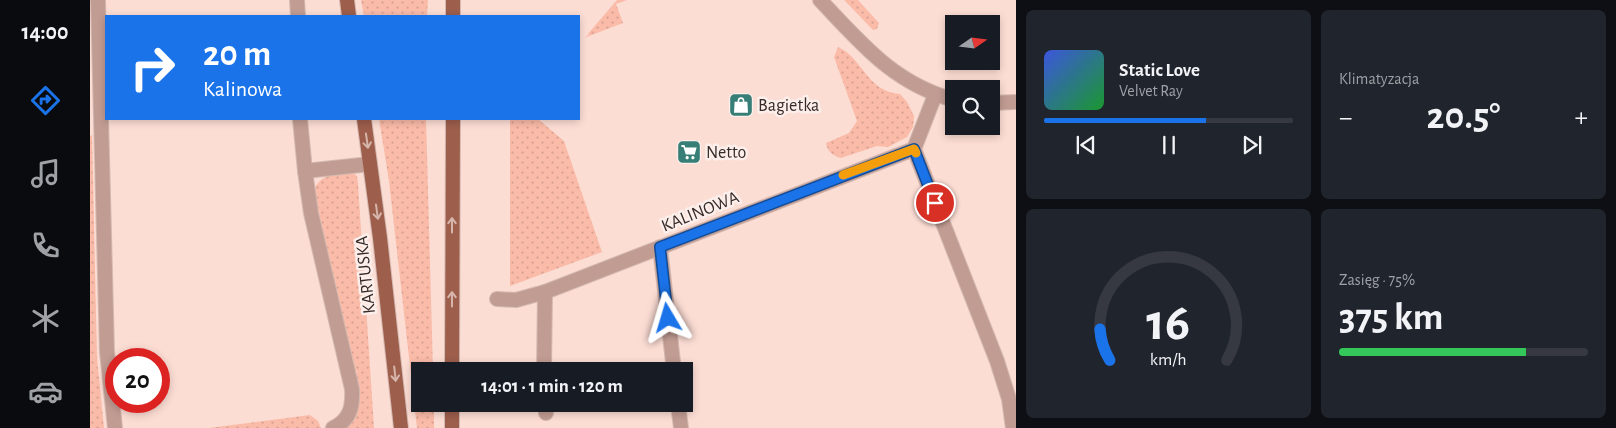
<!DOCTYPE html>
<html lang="pl">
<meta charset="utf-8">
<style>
body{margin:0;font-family:"Alegreya Sans",sans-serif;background:#20242c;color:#f1f3f6;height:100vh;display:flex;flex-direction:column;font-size:19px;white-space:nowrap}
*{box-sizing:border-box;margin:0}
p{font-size:16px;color:#9ea1a6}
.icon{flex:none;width:28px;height:28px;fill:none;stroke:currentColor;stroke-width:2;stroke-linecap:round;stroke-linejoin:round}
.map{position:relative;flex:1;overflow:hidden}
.details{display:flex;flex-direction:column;gap:10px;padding:10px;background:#0d0f14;width:600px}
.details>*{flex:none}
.hud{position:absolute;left:15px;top:15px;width:475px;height:105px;border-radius:0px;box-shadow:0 2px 8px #0003;background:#1a73e8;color:#fff;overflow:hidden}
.needle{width:32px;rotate:76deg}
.tools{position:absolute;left:855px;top:15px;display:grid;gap:10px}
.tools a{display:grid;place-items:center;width:55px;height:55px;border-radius:0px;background:#171b24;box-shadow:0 2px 8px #0003;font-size:25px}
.speed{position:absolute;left:15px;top:348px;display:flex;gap:10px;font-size:25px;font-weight:700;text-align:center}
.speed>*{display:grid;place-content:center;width:65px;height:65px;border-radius:50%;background:#171b24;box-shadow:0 2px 8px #0003;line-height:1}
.speed .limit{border:8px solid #d22;background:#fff;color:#111}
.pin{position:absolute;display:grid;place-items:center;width:42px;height:42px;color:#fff;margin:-21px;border:2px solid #fff;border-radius:50%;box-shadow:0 1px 5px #0007}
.me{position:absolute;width:55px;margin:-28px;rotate:353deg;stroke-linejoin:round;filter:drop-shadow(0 0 4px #0008)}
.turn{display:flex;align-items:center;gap:18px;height:105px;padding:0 15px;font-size:22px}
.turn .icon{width:65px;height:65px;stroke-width:2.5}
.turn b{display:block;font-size:35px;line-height:42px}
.big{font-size:38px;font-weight:700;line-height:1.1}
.details .tile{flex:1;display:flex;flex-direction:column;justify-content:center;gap:8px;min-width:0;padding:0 18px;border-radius:8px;background:#20242c}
.details .dial{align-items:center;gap:0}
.dial svg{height:130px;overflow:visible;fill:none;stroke:#363941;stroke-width:7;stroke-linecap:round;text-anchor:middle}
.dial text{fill:#f1f3f6;stroke:none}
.song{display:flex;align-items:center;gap:15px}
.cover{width:60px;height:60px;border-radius:8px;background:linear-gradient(135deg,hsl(230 70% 55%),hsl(130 70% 35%))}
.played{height:5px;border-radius:2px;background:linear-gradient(90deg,#1a73e8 65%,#363941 65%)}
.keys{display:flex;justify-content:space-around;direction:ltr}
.heat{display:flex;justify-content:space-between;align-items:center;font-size:28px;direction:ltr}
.charge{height:8px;border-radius:4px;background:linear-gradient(90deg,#34c759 75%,#363941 0)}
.details .tiles{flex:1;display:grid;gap:10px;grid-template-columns:repeat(2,1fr)}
.trip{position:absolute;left:321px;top:362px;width:282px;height:50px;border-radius:0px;background:#171b24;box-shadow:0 2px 8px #0003;font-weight:700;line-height:50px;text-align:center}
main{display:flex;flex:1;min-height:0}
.dock{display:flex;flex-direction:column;width:90px;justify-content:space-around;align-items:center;background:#090b0e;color:#9ea1a6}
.dock .icon{width:35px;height:35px}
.dock .selected{color:#1a73e8}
.dock b{font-size:22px;color:#f1f3f6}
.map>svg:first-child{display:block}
</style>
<main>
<nav class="dock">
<b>14:00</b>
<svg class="icon selected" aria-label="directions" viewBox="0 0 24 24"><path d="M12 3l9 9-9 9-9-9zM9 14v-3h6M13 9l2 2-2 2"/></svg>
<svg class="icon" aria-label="music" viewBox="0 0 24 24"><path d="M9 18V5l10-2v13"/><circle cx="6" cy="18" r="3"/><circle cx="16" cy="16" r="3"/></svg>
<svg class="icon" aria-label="phone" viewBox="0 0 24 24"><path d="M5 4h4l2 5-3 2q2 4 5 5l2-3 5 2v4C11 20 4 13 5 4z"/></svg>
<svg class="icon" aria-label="climate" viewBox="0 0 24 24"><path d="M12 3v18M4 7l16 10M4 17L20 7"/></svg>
<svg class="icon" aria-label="car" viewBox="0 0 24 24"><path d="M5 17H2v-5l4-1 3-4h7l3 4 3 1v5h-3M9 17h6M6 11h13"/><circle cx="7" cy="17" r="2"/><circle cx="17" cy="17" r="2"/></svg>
</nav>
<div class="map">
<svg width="926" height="428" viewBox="0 0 926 428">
<defs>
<pattern id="grass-dots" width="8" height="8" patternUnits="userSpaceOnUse" patternTransform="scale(1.25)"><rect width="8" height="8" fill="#fabba8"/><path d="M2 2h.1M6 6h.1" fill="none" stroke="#d7a191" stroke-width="1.8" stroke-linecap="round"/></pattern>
</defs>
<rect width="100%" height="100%" fill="#fcddd4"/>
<!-- grass -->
<g fill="url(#grass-dots)">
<polygon points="271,0 338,0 337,16 274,16"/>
<polygon points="527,0 537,0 526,4 533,23 494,38 500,34 497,35"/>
<polygon points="754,0 768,0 789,23 787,29 783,30"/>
<path d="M748 47C772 57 777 92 810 94L817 102 824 116 823 127 817 137 798 147 787 146 751 158C743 156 737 151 736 143L759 133 767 121 744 57Z"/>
<polygon points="289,119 336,119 343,371 330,371 330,404 344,404 344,428 327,428 299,181"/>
<polygon points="420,119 448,119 474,141 512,252 420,286"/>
<polygon points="2,135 7,358 14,428 0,428 0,136"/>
<path d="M252 172 263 173 267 176 268 184 284 428H253C273 411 269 399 265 375L267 372 263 368 224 190C228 178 240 174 252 172Z"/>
<polygon points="220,415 228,421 231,428 119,428"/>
</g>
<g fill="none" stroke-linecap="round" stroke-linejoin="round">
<defs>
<g id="service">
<polyline points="8,0 17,352 25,428"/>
<polyline points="207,0 208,16"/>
<polyline points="210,119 215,171 280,164"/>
<path d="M215 171 221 213 262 389C263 407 260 420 243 428"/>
<polyline points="570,247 584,371"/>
<polyline points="454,371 455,292"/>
<polyline points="455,404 456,413"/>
<polyline points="588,404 591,428"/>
</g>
<g id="minor">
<path d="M730 0C772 44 803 83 864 100"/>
<polyline points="845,95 824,149 907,361 919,399 923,428"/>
<polyline points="901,103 926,102"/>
<polyline points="407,299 426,300 455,292 824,149"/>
</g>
<g id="primary">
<polyline points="257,0 259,16"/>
<polyline points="363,16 363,0"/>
<polyline points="274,119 290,238 311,428"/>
<polyline points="362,371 363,119"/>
<polyline points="362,404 362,428"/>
</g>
</defs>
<!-- service casing -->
<use href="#service" stroke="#d4b9b1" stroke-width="16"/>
<!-- minor casing -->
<use href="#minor" stroke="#d4b9b1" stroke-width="16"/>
<!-- primary casing -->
<use href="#primary" stroke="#d4b9b1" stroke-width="16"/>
<!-- service -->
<use href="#service" stroke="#c19c92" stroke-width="14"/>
<!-- minor -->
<use href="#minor" stroke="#c19c92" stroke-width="14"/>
<!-- primary -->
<use href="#primary" stroke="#9d5e4c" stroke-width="14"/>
</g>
<!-- one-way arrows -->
<defs><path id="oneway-shaft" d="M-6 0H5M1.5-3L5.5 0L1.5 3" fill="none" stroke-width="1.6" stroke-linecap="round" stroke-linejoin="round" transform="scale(1.25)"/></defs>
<g stroke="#d6b5ab">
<use href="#oneway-shaft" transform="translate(277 141) rotate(82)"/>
<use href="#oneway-shaft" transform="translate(287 212) rotate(82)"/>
<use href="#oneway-shaft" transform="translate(362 225) rotate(-90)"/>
<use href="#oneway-shaft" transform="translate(362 299) rotate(-90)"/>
<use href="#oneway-shaft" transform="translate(305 374) rotate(84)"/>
</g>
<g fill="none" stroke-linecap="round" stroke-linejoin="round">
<defs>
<polyline id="route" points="578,318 570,247 824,149 845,203"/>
</defs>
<!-- route casing -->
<use href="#route" stroke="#114b97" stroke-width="12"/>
<!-- route -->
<use href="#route" stroke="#1a73e8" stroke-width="9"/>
<!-- slow -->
<polyline stroke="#f59e0b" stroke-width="9" points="753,175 824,149 826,153"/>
</g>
<!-- icons -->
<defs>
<symbol id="shop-square" viewBox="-11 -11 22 22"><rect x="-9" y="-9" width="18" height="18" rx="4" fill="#377e77" stroke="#fcefeb"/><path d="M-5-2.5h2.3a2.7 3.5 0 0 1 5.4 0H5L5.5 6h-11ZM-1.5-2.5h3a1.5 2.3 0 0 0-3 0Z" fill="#fff"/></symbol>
<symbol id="supermarket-square" viewBox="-11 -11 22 22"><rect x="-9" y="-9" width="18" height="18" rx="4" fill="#377e77" stroke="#fcefeb"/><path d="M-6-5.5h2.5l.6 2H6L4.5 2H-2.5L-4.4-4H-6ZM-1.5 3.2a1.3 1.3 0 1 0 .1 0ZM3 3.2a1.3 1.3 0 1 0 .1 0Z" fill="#fff"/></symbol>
</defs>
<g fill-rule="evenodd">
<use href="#shop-square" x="637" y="91" width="28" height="28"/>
<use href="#supermarket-square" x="585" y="138" width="28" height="28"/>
</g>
<g text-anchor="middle" stroke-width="5" stroke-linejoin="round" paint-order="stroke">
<!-- poi labels -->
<g font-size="18" fill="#362a27" stroke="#fcefeb" text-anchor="start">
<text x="668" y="111">Bagietka</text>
<text x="616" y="158">Netto</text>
</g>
<!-- street labels -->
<g font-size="18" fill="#362a27" stroke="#fcefeb">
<text transform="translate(610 211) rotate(-22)" y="6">KALINOWA</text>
<text transform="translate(275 275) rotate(-96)" y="6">KARTUSKA</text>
</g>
</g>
</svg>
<div class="tools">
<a><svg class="needle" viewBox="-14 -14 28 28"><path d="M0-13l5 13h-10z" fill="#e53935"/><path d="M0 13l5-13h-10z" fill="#9ea1a6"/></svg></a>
<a><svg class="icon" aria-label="search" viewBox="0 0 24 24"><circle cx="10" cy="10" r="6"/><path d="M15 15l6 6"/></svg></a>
</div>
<div class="speed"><div class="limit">20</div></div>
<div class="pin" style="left:845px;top:203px;background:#d93025"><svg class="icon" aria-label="arrive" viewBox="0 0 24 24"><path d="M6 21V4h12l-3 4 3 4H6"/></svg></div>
<svg class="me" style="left:578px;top:318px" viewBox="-20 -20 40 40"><path d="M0-17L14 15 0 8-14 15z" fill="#1a73e8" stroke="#fff" stroke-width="4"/></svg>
<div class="trip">14:01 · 1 min · 120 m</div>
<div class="hud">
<div class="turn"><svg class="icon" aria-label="right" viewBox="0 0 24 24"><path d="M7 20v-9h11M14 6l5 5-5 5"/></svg><div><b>20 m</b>Kalinowa</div></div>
</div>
</div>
<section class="details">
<div class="tiles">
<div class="tile">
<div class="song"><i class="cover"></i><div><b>Static Love</b><p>Velvet Ray</p></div></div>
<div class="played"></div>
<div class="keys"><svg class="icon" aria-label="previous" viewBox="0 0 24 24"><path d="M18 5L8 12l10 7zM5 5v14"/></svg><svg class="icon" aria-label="pause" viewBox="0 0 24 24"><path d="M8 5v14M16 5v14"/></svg><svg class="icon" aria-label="next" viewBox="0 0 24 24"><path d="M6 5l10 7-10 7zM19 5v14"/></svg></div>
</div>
<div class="tile"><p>Klimatyzacja</p>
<div class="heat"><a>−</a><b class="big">20.5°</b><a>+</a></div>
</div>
<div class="tile dial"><svg viewBox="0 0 100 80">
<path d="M14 69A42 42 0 1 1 86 69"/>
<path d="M14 69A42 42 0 0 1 8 50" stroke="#1a73e8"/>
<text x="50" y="56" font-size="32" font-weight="700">16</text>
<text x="50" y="72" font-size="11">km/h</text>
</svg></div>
<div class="tile"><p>Zasięg · 75%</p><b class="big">375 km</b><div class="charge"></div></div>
</div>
</section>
</main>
